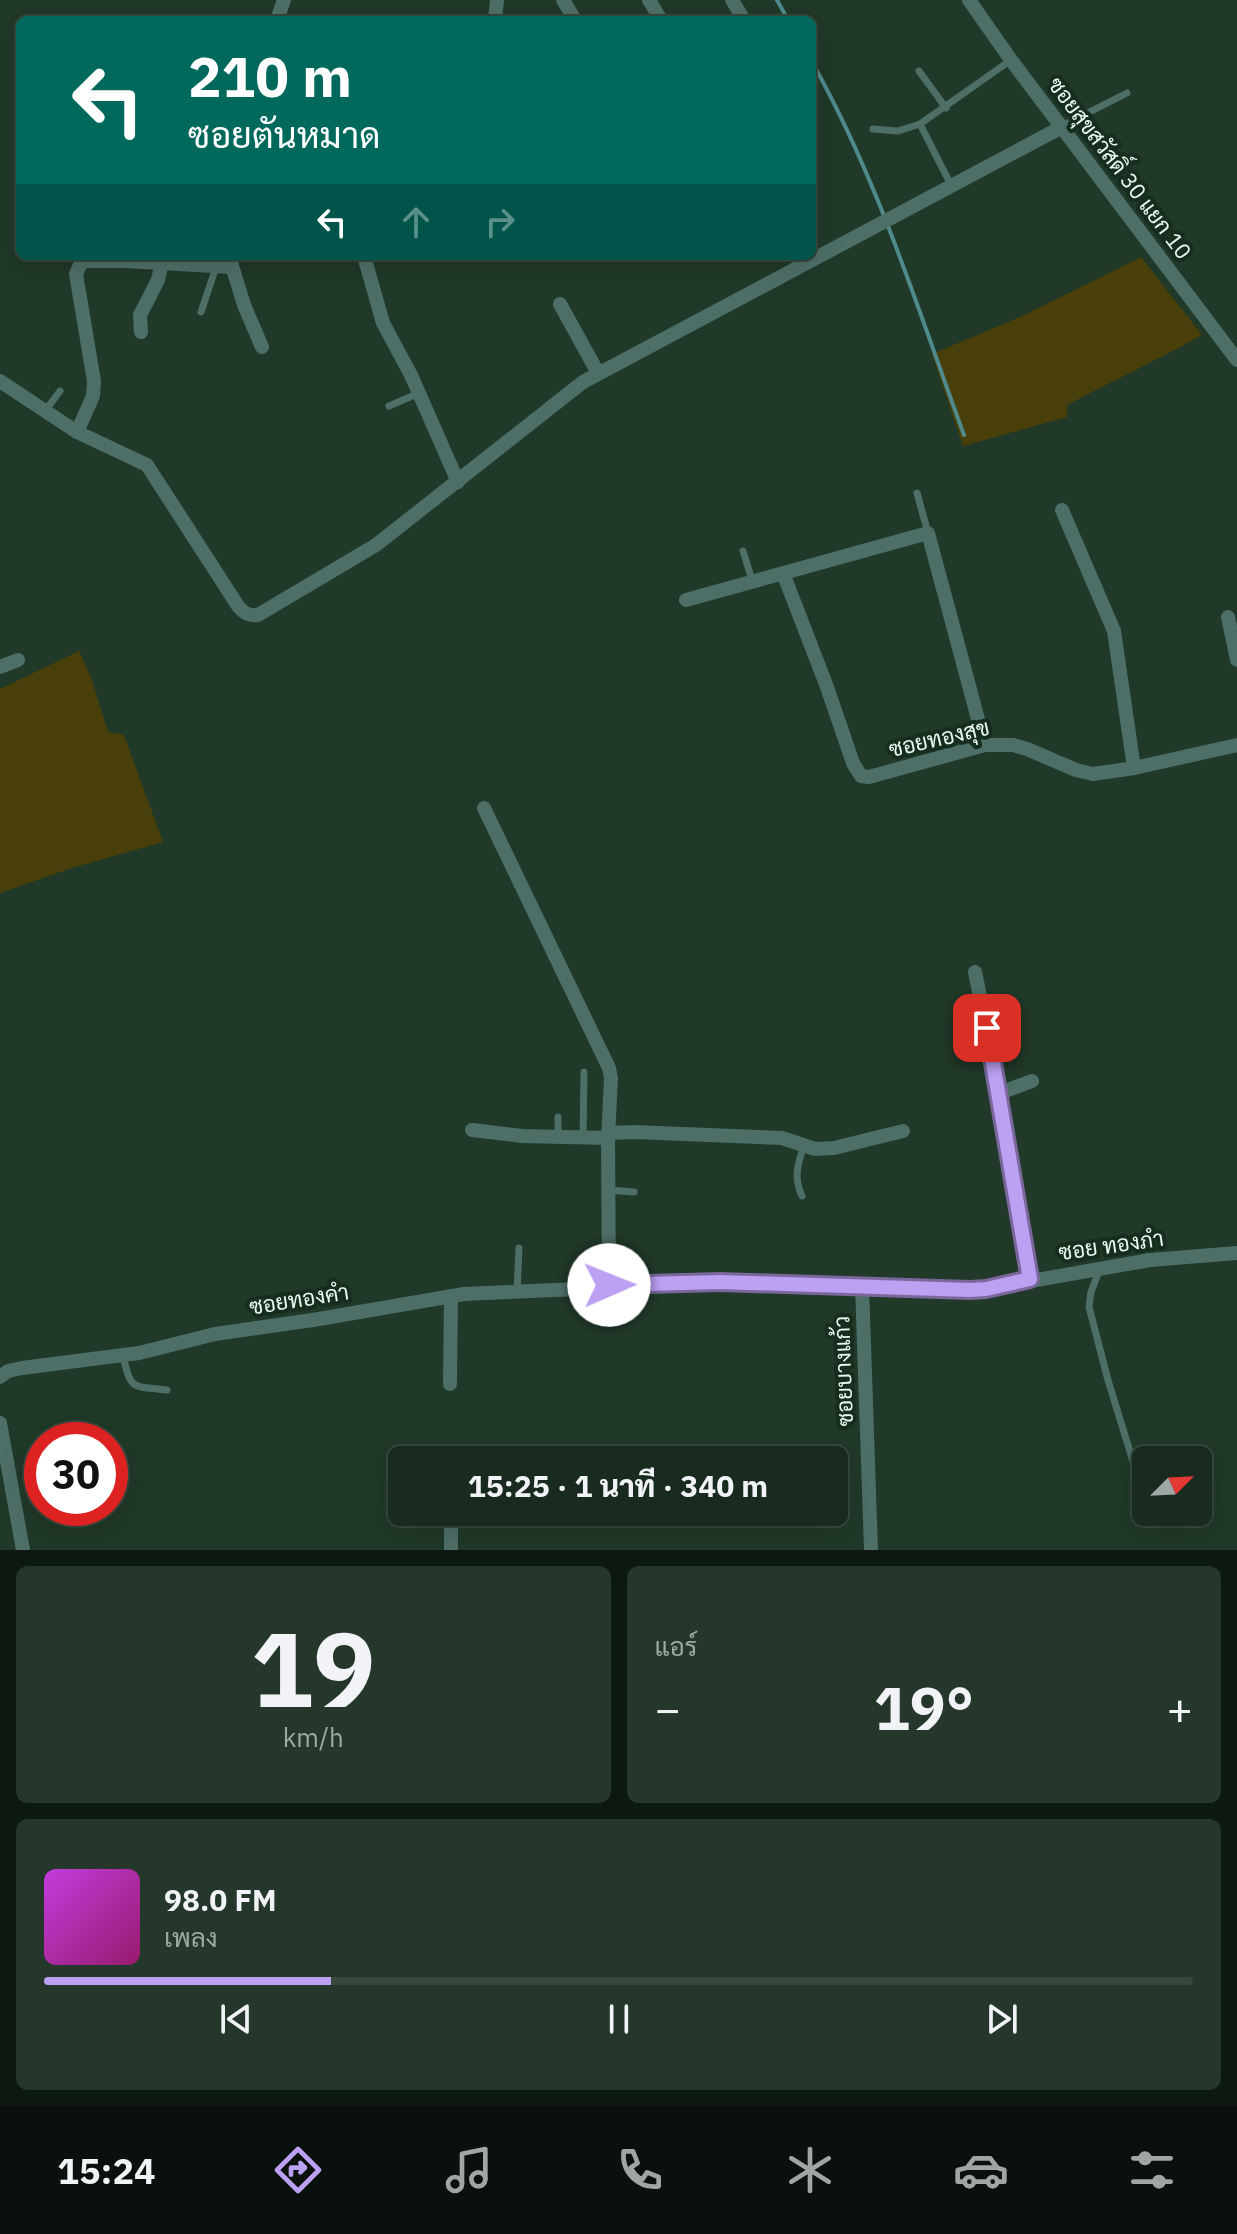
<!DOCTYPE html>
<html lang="th">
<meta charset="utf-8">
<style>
body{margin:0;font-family:"IBM Plex Sans",Sarabun,sans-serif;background:#25372b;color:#f1f3f6;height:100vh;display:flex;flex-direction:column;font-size:30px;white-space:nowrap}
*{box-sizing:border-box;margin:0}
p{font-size:26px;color:#9fa7a4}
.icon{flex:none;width:44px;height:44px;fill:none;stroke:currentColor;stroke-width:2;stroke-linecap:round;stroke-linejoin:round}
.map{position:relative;height:1550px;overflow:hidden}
.drawer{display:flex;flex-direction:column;gap:16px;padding:16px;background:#0d1810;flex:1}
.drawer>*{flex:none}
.banner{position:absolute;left:16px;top:16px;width:800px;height:244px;border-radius:12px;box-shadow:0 8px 32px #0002,0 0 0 2px #36473c;background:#00695c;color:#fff;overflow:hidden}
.needle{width:52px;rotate:66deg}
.fabs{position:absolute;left:1132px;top:1446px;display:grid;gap:16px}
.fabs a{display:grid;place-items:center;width:80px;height:80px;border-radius:12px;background:#182b1e;box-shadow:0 8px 32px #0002,0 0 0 2px #36473c;font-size:40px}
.speed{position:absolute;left:24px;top:1422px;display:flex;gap:16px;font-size:40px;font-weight:700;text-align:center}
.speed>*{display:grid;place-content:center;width:104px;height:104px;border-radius:50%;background:#182b1e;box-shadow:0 8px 32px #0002,0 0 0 2px #36473c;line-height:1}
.speed .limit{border:12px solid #d22;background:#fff;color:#111}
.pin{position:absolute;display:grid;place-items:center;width:68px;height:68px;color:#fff;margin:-34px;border-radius:16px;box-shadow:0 4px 12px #0006}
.me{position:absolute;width:88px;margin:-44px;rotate:89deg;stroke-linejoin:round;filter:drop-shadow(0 0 6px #0008)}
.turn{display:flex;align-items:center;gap:28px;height:168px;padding:0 40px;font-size:36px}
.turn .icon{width:104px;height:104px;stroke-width:2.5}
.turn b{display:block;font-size:56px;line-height:68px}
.lanes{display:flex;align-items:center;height:76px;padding:0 40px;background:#0003;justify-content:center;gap:40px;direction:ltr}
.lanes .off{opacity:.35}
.big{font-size:60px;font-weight:800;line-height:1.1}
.drawer .card{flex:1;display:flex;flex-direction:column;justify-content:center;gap:12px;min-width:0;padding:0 28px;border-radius:12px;background:#25372b}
.drawer .dial{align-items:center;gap:0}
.dial b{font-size:104px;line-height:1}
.song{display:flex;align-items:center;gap:24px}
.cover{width:96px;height:96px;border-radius:12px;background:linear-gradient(135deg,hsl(290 70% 55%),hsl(320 70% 35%))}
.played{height:8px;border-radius:4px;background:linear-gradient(90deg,#bca0f2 25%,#36473c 25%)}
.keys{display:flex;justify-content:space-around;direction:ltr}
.heat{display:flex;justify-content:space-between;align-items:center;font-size:44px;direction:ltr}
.drawer .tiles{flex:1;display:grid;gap:16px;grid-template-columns:1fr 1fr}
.card:last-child{grid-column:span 2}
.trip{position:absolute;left:388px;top:1446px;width:460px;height:80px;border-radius:12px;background:#182b1e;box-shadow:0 8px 32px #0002,0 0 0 2px #36473c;font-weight:800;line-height:80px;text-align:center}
.tabs{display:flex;height:128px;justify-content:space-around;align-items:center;background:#0a110c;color:#9fa7a4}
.tabs .icon{width:56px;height:56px}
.tabs .active{color:#bca0f2}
.tabs b{font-size:36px;color:#f1f3f6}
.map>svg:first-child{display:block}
</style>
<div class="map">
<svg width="1237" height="1550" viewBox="0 0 1237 1550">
<rect width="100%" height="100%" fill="#203928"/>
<!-- green -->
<g fill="#483f0a">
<path d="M1141 257 1202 335C1158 360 1112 381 1067 405V417L963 446 932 354 1020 317Z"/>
<polygon points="79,651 91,677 108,732 124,735 163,842 72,868 0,893 0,689"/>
</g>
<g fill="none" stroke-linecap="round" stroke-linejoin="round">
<!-- stream -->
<g stroke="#4f8a8d" stroke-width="4">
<polyline points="777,0 788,20"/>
<path d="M812 62C878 179 918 310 964 435"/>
</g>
<!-- lane -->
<g stroke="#4e6f68" stroke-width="7">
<polyline points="919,71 946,108"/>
<polyline points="920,124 951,185"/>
<polyline points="1062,126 1127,93"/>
<polyline points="873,129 898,131 920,124 1011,60"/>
<polyline points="201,312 216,267"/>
<polyline points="389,406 419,393"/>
<polyline points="45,411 60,391"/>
<polyline points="917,493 928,533"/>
<polyline points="743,551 752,580"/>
<polyline points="558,1117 558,1138"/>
<polyline points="583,1138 584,1072"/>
<polyline points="608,1190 634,1192"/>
<path d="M802 1196C793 1177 798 1164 804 1145"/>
<polyline points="1099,1271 1091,1292 1089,1307 1108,1380 1146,1504"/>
<polyline points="517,1292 519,1248"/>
<path d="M123 1356C131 1391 132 1386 167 1390"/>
</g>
<!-- street -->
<g stroke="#4e6f68" stroke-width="14">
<polyline points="563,0 575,20"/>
<polyline points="649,0 661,20"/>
<polyline points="732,0 744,20"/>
<polyline points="969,0 1011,60 1237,360"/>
<polyline points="277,20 284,0"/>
<polyline points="495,20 497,0"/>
<polyline points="229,256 244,305 262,347"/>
<polyline points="364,256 383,323 411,375 458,482"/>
<polyline points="560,304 598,373"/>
<polyline points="141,332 140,315 158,280 162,262"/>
<path d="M0 381 77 432 147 465 238 606C244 613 248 616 258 615L376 545 583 382 1062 127"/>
<polyline points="77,432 93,396 94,381 76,274 81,263 86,261 125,261 232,267"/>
<polyline points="1062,510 1114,631 1134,768"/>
<polyline points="783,573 827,687 853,763 861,776 869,777 985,745 1013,745 1027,749 1076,770 1093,774 1134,768 1237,745"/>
<polyline points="686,600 928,533 985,745"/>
<polyline points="1228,617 1237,660"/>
<polyline points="0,667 18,660"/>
<polyline points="484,808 609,1068 611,1078 608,1138 609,1285"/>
<polyline points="975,972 1000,1093 1030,1279"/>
<polyline points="1000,1093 1032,1081"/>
<polyline points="472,1130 522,1136 608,1138"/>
<polyline points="609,1133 634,1132 782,1138 815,1149 834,1148 903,1131"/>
<polyline points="862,1286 871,1550"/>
<polyline points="0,1377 8,1371 22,1368 139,1353 215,1334 313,1320 464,1294 579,1289 609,1285 720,1282 970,1290 986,1289 1150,1260 1237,1253"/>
<polyline points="450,1384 451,1296"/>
<polyline points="0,1423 23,1550"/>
<polyline points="451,1550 451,1512"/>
</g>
</g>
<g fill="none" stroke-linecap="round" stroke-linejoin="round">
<defs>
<polyline id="route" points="609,1285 720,1282 970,1290 986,1289 1030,1279 987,1028"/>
</defs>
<!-- route casing -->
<use href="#route" stroke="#7a689d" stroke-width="20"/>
<!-- route -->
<use href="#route" stroke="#bca0f2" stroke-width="14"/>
</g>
<g text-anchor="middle" stroke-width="8" stroke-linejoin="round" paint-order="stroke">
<!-- street labels -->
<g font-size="22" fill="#e9f9ed" stroke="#162e1e">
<text transform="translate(1120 168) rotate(53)" y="8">ซอยสุขสวัสดิ์ 30 แยก 10</text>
<text transform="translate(939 738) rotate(-13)" y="8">ซอยทองสุข</text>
<text transform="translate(1111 1245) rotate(-8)" y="8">ซอย ทองภํา</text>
<text transform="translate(299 1299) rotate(-9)" y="8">ซอยทองคำ</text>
<text transform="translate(843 1371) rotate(-92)" y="8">ซอยบางแก้ว</text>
</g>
</g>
</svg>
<div class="fabs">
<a><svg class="needle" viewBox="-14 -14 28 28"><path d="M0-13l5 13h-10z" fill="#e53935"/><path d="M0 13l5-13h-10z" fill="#9fa7a4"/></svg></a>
</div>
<div class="speed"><div class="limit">30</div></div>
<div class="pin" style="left:987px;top:1028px;background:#d93025"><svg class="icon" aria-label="arrive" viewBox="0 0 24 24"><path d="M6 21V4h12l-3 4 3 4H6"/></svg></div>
<svg class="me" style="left:609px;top:1285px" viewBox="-20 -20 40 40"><circle r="19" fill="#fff"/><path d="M0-13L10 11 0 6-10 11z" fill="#bca0f2"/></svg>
<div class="trip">15:25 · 1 นาที · 340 m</div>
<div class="banner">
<div class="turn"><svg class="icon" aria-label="left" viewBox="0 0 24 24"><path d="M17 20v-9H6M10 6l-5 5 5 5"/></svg><div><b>210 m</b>ซอยตันหมาด</div></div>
<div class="lanes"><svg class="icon" aria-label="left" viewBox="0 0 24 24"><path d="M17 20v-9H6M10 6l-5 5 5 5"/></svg><svg class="icon off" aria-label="ahead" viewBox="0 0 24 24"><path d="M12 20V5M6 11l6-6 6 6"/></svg><svg class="icon off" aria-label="right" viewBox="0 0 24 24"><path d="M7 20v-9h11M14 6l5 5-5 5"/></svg></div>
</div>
</div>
<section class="drawer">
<div class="tiles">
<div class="card dial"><b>19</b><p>km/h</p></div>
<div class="card"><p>แอร์</p>
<div class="heat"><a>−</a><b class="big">19°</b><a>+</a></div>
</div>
<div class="card">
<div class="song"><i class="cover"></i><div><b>98.0 FM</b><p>เพลง</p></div></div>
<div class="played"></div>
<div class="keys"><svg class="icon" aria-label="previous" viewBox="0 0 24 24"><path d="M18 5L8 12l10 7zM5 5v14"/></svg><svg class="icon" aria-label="pause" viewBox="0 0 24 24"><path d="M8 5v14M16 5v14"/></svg><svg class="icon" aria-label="next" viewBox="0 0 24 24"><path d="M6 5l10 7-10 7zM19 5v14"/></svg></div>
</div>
</div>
</section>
<nav class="tabs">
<b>15:24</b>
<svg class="icon active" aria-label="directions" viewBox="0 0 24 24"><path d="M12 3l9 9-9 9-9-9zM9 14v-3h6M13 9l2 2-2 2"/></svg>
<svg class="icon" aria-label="music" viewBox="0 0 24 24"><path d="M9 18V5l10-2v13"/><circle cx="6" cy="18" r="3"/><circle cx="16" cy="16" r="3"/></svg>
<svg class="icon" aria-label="phone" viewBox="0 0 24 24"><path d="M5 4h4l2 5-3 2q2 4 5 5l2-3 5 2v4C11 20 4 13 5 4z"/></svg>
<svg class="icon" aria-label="climate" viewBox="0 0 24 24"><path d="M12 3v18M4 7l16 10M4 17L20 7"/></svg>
<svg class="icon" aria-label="car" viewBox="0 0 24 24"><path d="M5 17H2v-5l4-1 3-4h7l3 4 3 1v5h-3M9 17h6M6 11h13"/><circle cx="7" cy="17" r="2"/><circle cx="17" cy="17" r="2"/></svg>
<svg class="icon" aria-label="filters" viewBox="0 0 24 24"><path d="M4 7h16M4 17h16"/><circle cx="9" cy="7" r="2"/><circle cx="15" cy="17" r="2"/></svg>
</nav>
